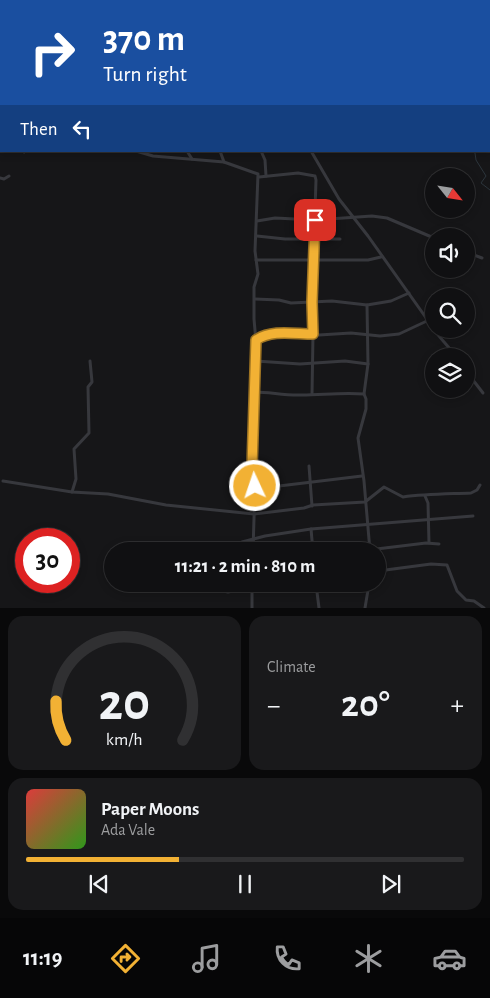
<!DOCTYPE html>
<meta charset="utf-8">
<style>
body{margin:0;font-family:"Alegreya Sans",sans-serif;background:#19191b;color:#f1f3f6;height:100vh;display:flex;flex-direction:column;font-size:19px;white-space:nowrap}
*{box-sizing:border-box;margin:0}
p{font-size:16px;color:#9c9d9f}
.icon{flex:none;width:28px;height:28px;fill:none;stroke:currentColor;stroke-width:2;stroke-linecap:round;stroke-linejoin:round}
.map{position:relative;height:608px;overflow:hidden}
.panel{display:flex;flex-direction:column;gap:8px;padding:8px;background:#09090a;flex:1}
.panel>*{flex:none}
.top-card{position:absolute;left:0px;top:0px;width:490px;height:152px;box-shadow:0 2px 8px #0003,0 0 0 1px #303032;background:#1a4fa0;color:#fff;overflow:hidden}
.needle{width:32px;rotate:120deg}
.tools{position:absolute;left:425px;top:168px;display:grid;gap:10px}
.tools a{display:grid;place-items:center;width:50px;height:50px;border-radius:50%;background:#101012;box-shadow:0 2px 8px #0003,0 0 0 1px #303032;font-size:25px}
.speed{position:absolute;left:15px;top:528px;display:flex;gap:10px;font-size:25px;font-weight:700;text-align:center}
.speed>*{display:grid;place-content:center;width:65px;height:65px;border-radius:50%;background:#101012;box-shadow:0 2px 8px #0003,0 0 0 1px #303032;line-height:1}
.speed .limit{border:8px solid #d22;background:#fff;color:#111}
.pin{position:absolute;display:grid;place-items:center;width:42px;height:42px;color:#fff;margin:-21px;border-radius:10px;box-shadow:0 2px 8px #0006}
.me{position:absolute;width:55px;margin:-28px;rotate:357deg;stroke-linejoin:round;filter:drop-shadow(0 0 4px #0008)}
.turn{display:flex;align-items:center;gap:18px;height:105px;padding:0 20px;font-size:22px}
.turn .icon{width:65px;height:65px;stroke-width:2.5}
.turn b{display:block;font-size:35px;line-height:42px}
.then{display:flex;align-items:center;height:48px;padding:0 20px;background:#0003;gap:10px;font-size:19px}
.big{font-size:38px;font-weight:700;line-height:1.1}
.panel .widget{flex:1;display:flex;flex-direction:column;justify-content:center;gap:8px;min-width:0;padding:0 18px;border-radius:15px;background:#19191b}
.panel .dial{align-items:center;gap:0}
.dial svg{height:130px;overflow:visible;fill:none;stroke:#303032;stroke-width:7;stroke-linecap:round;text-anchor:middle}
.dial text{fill:#f1f3f6;stroke:none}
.song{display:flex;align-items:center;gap:15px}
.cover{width:60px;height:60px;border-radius:8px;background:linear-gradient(135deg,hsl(0 70% 55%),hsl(110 70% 35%))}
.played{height:5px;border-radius:2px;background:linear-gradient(90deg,#f2b134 35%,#303032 35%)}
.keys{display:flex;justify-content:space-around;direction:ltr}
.heat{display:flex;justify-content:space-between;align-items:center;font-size:28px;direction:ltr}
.panel .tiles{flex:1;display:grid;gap:8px;grid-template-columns:1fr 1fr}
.widget:last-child{grid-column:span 2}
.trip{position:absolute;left:104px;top:542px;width:282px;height:50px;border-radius:25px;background:#101012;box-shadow:0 2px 8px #0003,0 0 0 1px #303032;font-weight:700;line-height:50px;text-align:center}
.dock{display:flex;height:80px;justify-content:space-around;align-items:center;background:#060607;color:#9c9d9f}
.dock .icon{width:35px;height:35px}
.dock .on{color:#f2b134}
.dock b{font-size:22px;color:#f1f3f6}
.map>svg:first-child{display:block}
</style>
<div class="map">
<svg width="490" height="608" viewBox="0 0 490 608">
<rect width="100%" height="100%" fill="#161618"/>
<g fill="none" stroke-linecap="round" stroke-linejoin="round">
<!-- stream -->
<g stroke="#2c353c" stroke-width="1">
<polyline points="343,0 345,1"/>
<polyline points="472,151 475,153 476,160 486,176 481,183 490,190"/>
</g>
<!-- minor -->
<g stroke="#37383d" stroke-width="3">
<polyline points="292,0 293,1"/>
<polyline points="423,0 424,1"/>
<polyline points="59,1 60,0"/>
<polyline points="151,1 151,0"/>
<polyline points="227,1 229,0"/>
<polyline points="0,4 1,0"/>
<polyline points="0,13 1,14"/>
<polyline points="0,73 1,73"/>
<polyline points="489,90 490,91"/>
<polyline points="0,99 1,100"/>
<polyline points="0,121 1,121"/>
<polyline points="0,144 1,144"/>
<polyline points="22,151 24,152"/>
<polyline points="136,151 153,156 224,162 258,174 255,251 258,274 254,287 254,319 256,342 253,467 255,486 253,551"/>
<polyline points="187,151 192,159"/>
<polyline points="220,151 224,162"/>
<polyline points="261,151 265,160 266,176"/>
<polyline points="311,151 339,199 368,236 434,329"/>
<polyline points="259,177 298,173 315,176 316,180 312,302 313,335 312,394"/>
<polyline points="0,178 4,179 9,176"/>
<polyline points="257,221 275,218 315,220 372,216 387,218 434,238"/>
<polyline points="257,236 285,239 340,239"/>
<polyline points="466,252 482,258"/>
<polyline points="256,260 368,260 381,257"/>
<polyline points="255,299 279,300 291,303 332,301 367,305 391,301 409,293"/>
<polyline points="367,305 368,364 364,394 366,399 366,409 358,438 364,481 370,551"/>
<path d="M434 329C440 339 449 346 455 356"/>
<polyline points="257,340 264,335 274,333 319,335 351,333 380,336 399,334 429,320"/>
<polyline points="256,361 300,364 345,361 368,364"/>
<polyline points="466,371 483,393"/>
<path d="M255 392C270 392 286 396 302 395 322 395 343 392 364 394"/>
<polyline points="309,466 312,506"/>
<path d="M3 481 72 492 108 494 166 505 254 514 304 508 313 505 365 502 384 487 403 497C425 494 448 494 471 493L477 490 480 485"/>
<polyline points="255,486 279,486 362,476"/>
<polyline points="72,492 76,479 74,449 89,433 88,387 92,382 90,361"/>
<polyline points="425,496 428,503 429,543"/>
<polyline points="311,529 313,551"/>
<polyline points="236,551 242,542 265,536 311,529 473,516"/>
<polyline points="360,551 426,543 439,544"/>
<polyline points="378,571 431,564 447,565 457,591 466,600 474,601 484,608"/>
<polyline points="190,584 228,592 233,591 236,584"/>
<polyline points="316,584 319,608"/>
<polyline points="252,608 252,584"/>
<polyline points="365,608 369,584"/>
</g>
</g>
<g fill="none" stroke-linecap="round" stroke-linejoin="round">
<defs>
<path id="route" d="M255 486 252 467 256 340C272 329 294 334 313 334L312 302 315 220"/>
</defs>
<!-- route casing -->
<use href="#route" stroke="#9d7322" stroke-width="12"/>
<!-- route -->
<use href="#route" stroke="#f2b134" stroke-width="9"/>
</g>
</svg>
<div class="tools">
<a><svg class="needle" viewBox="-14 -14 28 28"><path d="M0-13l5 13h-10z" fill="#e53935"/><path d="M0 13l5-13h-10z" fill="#9c9d9f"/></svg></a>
<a><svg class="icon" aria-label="sound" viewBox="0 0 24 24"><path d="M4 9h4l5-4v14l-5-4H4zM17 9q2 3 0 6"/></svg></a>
<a><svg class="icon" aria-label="search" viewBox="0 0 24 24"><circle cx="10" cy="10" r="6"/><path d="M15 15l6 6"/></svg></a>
<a><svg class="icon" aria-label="layers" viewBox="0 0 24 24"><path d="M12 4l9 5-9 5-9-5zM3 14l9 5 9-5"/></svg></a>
</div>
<div class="speed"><div class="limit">30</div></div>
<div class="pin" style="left:315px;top:220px;background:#d93025"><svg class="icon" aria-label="arrive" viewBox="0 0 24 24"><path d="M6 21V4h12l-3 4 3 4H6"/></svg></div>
<svg class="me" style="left:255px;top:486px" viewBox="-20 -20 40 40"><circle r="17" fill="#f2b134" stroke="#fff" stroke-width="3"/><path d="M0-11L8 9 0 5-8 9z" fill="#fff"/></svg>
<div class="trip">11:21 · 2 min · 810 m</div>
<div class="top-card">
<div class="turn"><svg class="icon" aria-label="right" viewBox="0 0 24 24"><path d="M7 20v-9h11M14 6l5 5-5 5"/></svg><div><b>370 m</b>Turn right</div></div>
<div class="then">Then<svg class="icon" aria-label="left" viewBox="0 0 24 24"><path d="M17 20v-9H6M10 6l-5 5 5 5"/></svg></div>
</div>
</div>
<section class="panel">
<div class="tiles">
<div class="widget dial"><svg viewBox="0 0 100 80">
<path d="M14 69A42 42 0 1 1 86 69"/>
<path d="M14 69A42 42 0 0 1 8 45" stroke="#f2b134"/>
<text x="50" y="56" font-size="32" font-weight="700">20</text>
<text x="50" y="72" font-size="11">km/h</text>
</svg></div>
<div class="widget"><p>Climate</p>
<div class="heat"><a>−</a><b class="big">20°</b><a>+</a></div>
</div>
<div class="widget">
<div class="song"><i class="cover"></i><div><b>Paper Moons</b><p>Ada Vale</p></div></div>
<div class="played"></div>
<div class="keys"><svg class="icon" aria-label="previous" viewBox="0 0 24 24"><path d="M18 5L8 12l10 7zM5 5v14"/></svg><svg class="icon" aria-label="pause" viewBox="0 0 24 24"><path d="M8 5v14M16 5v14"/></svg><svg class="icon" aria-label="next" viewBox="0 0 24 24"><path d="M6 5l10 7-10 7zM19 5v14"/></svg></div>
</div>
</div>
</section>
<nav class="dock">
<b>11:19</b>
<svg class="icon on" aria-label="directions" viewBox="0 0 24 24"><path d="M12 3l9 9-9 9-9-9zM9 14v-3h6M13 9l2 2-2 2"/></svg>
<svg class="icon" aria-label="music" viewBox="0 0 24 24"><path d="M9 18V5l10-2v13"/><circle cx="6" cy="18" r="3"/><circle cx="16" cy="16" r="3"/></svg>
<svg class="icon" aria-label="phone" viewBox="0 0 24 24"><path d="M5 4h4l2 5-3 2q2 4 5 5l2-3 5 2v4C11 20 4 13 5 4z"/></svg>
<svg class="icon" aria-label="climate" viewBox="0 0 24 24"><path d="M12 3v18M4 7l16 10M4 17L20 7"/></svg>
<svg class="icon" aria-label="car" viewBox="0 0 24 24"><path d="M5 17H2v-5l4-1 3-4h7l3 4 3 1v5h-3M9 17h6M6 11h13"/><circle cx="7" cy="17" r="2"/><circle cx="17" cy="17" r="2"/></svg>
</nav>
